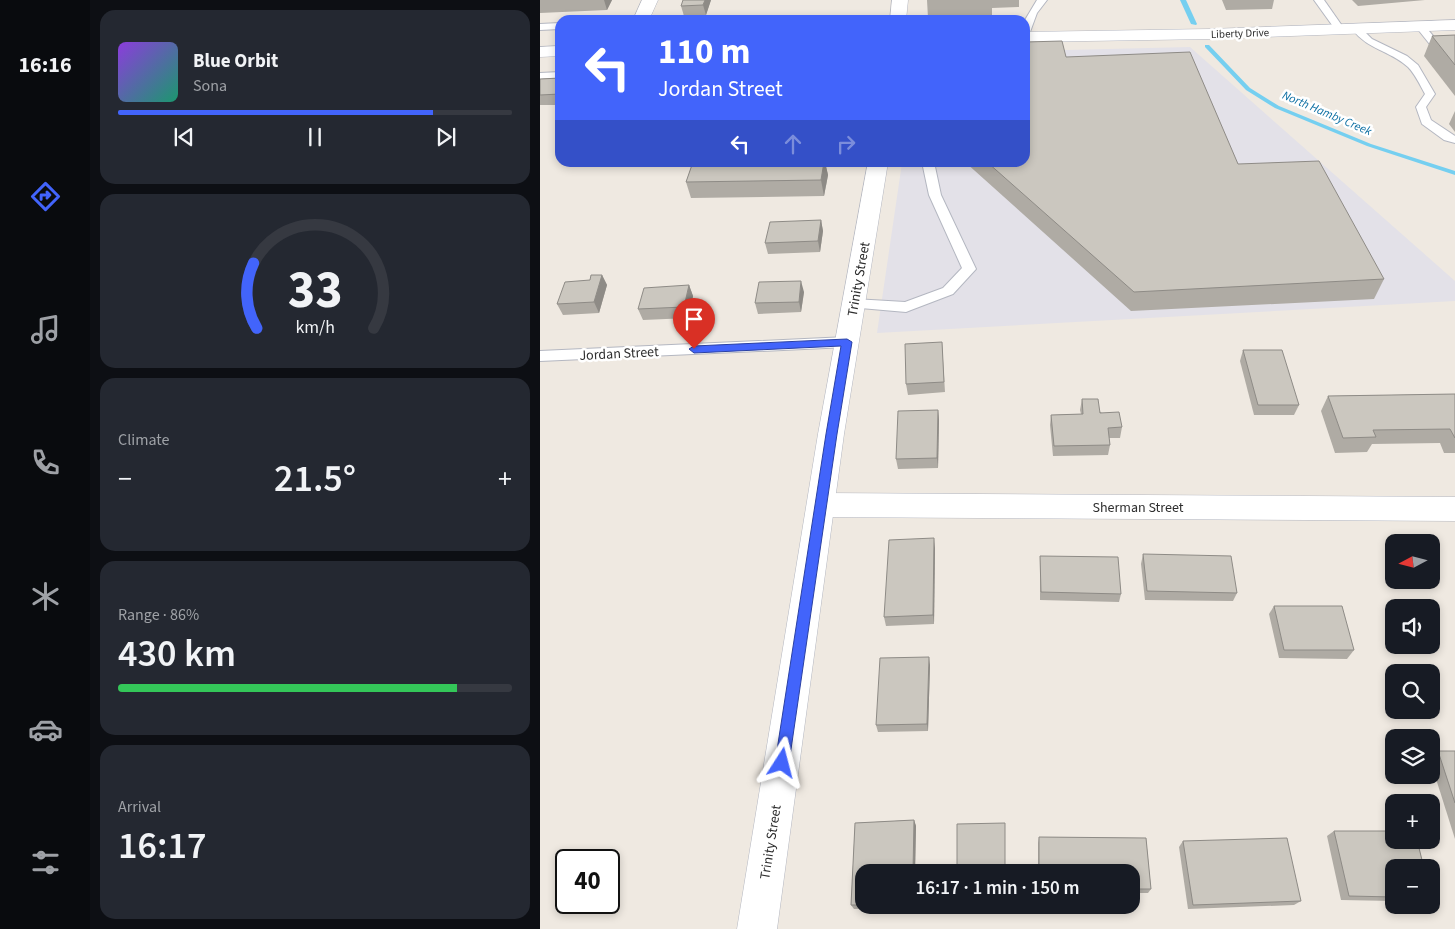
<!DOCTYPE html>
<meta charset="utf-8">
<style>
body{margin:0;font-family:"Source Sans 3",sans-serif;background:#242831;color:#f1f3f6;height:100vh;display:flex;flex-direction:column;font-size:19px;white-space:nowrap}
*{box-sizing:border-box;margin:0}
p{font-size:16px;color:#9ea1a6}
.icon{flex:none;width:28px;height:28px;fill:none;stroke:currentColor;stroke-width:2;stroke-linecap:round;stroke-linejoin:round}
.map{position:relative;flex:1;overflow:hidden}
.details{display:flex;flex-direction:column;gap:10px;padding:10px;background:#0d0f14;width:450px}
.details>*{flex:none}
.banner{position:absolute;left:15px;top:15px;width:475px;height:152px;border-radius:15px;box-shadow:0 2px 8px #0003;background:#4264fb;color:#fff;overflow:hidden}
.needle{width:32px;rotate:263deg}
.fabs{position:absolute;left:845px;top:534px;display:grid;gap:10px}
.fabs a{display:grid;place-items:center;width:55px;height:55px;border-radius:10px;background:#171b24;box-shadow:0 2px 8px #0003;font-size:25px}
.speed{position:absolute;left:15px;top:849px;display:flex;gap:10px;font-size:25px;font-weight:700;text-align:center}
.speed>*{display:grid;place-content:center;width:65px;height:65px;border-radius:50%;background:#171b24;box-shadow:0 2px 8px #0003;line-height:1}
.speed .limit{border:2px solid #111;border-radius:8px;background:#fff;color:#111}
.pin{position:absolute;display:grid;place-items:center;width:42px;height:42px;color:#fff;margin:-51px -21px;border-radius:50% 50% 50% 0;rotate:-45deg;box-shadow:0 0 5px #0007}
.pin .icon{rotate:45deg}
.me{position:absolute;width:55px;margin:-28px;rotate:9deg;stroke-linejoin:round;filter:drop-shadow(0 0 4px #0008)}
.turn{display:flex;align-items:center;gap:18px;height:105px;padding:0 20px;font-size:22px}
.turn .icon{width:65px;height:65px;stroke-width:2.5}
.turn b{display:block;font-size:35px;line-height:42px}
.lanes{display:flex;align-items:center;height:48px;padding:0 20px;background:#0003;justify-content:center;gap:25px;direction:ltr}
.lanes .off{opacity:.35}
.big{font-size:38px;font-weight:600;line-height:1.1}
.details .tile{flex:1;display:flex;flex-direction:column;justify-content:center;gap:8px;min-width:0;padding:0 18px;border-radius:15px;background:#242831}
.details .dial{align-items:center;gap:0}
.dial svg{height:130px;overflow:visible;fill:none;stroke:#363941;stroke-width:7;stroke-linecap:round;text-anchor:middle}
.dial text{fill:#f1f3f6;stroke:none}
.song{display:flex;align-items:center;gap:15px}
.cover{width:60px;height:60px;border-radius:8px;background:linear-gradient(135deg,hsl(270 70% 55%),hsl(160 70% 35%))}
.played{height:5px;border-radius:2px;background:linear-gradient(90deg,#4264fb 80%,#363941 80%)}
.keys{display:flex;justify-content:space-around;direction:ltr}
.heat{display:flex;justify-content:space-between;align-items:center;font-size:28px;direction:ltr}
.charge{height:8px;border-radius:4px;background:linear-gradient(90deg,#34c759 86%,#363941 0)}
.trip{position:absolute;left:315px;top:864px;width:285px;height:50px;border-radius:15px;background:#171b24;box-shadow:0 2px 8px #0003;font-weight:600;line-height:50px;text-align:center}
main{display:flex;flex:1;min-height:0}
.menu{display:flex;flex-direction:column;width:90px;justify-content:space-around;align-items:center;background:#090b0e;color:#9ea1a6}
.menu .icon{width:35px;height:35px}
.menu .current{color:#4264fb}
.menu b{font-size:22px;color:#f1f3f6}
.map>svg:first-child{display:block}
</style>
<main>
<nav class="menu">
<b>16:16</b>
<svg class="icon current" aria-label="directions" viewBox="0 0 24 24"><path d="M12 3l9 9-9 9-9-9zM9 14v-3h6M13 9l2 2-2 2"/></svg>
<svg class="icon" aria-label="music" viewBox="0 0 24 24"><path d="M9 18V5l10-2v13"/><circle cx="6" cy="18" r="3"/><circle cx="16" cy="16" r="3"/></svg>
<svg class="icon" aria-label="phone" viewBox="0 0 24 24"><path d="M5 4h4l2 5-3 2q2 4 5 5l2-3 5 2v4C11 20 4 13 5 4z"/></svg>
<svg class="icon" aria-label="climate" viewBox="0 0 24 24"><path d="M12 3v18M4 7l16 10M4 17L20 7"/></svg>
<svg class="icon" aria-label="car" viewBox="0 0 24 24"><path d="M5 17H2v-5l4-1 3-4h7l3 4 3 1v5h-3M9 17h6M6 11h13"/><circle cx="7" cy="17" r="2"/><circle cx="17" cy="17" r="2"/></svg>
<svg class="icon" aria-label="filters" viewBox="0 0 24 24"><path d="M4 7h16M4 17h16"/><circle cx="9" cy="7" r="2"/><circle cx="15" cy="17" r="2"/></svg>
</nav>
<section class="details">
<div class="tile">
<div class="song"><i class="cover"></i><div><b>Blue Orbit</b><p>Sona</p></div></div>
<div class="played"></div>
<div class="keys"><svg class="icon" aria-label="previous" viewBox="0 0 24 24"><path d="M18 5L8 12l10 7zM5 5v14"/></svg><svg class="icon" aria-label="pause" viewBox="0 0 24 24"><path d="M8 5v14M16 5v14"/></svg><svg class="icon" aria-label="next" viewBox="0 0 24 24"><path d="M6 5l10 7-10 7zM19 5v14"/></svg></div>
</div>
<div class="tile dial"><svg viewBox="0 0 100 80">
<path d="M14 69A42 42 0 1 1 86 69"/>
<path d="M14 69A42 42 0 0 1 12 29" stroke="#4264fb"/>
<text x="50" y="56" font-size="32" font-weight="700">33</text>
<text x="50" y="72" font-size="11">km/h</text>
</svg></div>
<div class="tile"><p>Climate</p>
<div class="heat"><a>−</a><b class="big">21.5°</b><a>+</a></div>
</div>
<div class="tile"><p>Range · 86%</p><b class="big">430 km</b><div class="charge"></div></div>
<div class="tile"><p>Arrival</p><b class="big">16:17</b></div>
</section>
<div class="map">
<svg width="915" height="929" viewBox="0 0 915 929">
<rect width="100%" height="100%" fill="#efe9e1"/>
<!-- industrial -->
<polygon fill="#e3e1e8" points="650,47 915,281 915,301 337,333 362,163 485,162 485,51"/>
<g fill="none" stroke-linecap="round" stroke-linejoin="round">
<!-- stream -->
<g fill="#75cff0" fill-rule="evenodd">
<polygon points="640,0 646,0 657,24 656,25 651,24"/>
<polygon points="665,45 669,45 710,88 739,106 831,144 915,171 915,175 827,146 735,108 706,90 665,47"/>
</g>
<defs>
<g id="lane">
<polygon points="497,0 507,0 497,13 490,32 485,35 485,20"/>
<polygon points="774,0 784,0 805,30 803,32 797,32"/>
<polygon points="20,23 20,29 0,30 0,24"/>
<polygon points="881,24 884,25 899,43 915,45 915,51 892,47 876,27"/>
<path d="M817 26 820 27 832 39 867 56 878 65 895 94 886 107 891 120 915 136V143L904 140 882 124 876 107 885 94C880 85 875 74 868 67 849 50 828 50 812 29Z"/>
<polygon points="20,72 20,78 0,79 0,73"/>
<polygon points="382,162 394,162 401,195 436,269 413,294 371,310 366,312 309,307 307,304 309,301 314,299 365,302 403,288 422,268 389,195"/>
<polygon points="307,337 312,338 314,342 312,346 307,347 0,361 0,351"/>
</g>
<g id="street">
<polygon points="102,0 118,0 109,20 93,20"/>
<polygon points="281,493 915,497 915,521 281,517 271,513 267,505 271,497"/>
</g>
<g id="secondary">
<polygon points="352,0 368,0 366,20 350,20"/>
<polygon points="915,20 915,30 670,39 485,42 485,32 670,29"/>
<polygon points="20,46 20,56 0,57 0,47"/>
<polygon points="328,162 348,162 304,434 237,929 197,929 278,434"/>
</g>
</defs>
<!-- lane casing -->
<use href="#lane" stroke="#b4b7c1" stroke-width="2"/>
<!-- street casing -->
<use href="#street" stroke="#b4b7c1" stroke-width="1"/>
<!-- secondary casing -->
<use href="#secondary" stroke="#b4b7c1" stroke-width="1"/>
<!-- lane -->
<use href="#lane" fill="#fff" fill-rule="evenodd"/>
<!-- street -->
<use href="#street" fill="#fff" fill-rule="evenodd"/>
<!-- secondary -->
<use href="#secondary" fill="#fff" fill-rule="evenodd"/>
</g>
<!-- wall -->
<g fill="#afaba4">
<polygon points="0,0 72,0 67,10 0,13"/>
<polygon points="171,0 166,15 144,16 141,6"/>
<polygon points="387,0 479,0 479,7 452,8 452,18 388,18"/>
<polygon points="682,0 734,0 732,9 686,10"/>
<polygon points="812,0 885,0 818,6"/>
<polygon points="915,35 915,96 884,56 892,36"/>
<polygon points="526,57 698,164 844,279 834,299 591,311 425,162 485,162"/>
<polygon points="20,78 20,105 0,105 0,79"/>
<polygon points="915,111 915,132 909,124"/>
<polygon points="153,162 285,162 288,175 284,196 151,198 146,182"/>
<polygon points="281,220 283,231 280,252 228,254 225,243"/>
<polygon points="62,275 67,285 59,313 23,315 17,304 50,280"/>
<polygon points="149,285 153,296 149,318 103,320 98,309"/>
<polygon points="264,292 261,312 218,314 215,303"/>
<polygon points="402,342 405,392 368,395 366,384"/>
<polygon points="703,350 759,405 754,415 714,415 700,361"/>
<polygon points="915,394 915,453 904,453 900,443 832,444 827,452 795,453 781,411 788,396"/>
<polygon points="542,399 582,427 580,438 569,438 570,445 568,455 513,456 510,425 511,415 541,414 540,410"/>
<polygon points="398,410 399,420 398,468 358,469 356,459"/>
<polygon points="395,548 394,624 346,626 344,617"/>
<polygon points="603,554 697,593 693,601 605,600 601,564"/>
<polygon points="500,556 581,594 579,602 500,600"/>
<polygon points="734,606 814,650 807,659 739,658 729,614"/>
<polygon points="390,665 388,731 338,732 336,725"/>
<polygon points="898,751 915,751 915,839 891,763 891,757"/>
<polygon points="374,820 376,826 375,872 324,872 324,905 374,905 374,907 314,909 311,905 315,823"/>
<polygon points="794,831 854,868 854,901 801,900 787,836"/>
<polygon points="499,837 606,838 611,889 608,893 591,893 591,872 498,872 498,843"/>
<polygon points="643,841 761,901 754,905 648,909 639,847"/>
</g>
<!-- shaded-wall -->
<g fill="#8e8b86">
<polygon points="64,0 72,0 67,10"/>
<polygon points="165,0 171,0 166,15 163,5"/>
<polygon points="284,162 285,162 288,175 284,196 281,180"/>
<polygon points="281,220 283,231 280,252 278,241"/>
<polygon points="62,275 67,285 59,313 54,302"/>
<polygon points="261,281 264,292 261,312 259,302"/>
<polygon points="149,285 153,296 149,318 144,307"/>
<polygon points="398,410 399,420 398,468 397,458"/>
<polygon points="394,538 395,548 394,624 393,615"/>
<polygon points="389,657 390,665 388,731 387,724"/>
<polygon points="374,820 376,826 375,872 373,872"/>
</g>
<!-- building -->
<g fill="#cbc7bf" stroke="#8e8b86">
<polygon points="143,0 165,0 163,5 141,6"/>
<polygon points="915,35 915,65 892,36"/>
<polygon points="522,41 526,57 650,52 698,164 779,161 844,279 594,292 447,162 485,162 485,42"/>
<polygon points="20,78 20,94 0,95 0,79"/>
<polygon points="153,162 284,162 281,180 146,182"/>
<polygon points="281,220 278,241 225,243 230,222"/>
<polygon points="51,275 62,275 54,302 17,304 25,282 50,280"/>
<polygon points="261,281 259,302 215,303 219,282"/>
<polygon points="149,285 144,307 98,309 104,288"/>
<polygon points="402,342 404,382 366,384 365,344"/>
<polygon points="703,350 742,350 759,405 718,405"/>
<polygon points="915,394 915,438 910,429 833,430 836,437 803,438 788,396"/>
<polygon points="542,399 558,399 560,413 579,412 582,427 568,428 570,445 514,446 511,415 543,414"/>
<polygon points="398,410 397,458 356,459 358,411"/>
<polygon points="394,538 393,615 344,617 349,540"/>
<polygon points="603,554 691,556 697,593 607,591"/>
<polygon points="500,556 578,557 581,594 501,592"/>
<polygon points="734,606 802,606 814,650 744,650"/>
<polygon points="389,657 387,724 336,725 340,658"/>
<polygon points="898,751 915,751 915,803"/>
<polygon points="374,820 373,872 324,872 324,905 311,905 315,823"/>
<polygon points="465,823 465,872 417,872 417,824"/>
<polygon points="794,831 854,831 854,840 877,840 884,868 854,868 854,897 809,896"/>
<polygon points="499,837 606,838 611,889 591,889 591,872 499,872"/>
<polygon points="747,838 761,901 653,905 643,841"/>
</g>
<!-- route -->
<polygon fill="#4264fb" stroke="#2b41a3" points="307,339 312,342 297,434 249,763 247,768 242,770 237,768 235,763 286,434 301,346 154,353 149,349 154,346"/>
<g text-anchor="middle" stroke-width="5" stroke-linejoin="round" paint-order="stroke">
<!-- far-street labels -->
<g font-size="11" fill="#2e2e2e" stroke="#fff">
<text transform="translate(700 33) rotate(-2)" y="4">Liberty Drive</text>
</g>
<!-- far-water labels -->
<g font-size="12" font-style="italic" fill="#0d6fa3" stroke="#fff">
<text transform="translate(787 113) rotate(23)" y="4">North Hamby Creek</text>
</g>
<!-- street labels -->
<g font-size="14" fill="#2e2e2e" stroke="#fff">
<text transform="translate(318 279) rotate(-80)" y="5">Trinity Street</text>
<text transform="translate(79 353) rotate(-3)" y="5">Jordan Street</text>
<text x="598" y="512">Sherman Street</text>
<text transform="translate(230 842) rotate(-81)" y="5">Trinity Street</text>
</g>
</g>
</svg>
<div class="fabs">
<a><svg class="needle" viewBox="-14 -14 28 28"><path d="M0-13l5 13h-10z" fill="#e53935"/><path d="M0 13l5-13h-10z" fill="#9ea1a6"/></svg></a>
<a><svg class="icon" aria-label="sound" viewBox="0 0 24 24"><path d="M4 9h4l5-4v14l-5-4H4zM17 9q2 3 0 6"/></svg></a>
<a><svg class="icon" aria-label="search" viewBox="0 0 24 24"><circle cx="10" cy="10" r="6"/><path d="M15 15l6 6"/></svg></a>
<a><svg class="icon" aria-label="layers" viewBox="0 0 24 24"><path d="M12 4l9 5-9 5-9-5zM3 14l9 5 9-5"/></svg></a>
<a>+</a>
<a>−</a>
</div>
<div class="speed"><div class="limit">40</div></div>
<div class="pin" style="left:154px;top:349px;background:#d93025"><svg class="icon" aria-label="arrive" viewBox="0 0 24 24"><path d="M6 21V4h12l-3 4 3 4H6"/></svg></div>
<svg class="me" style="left:242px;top:763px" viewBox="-20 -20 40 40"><path d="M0-17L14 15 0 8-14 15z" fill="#4264fb" stroke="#fff" stroke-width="4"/></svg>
<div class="trip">16:17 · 1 min · 150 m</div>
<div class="banner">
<div class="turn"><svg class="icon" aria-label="left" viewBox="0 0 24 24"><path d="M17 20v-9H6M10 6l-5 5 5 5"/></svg><div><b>110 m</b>Jordan Street</div></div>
<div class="lanes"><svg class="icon" aria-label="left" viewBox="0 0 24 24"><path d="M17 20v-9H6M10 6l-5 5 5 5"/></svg><svg class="icon off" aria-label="ahead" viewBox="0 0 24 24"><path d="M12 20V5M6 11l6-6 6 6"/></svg><svg class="icon off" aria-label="right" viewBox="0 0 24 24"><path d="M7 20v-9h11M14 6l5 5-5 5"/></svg></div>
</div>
</div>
</main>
